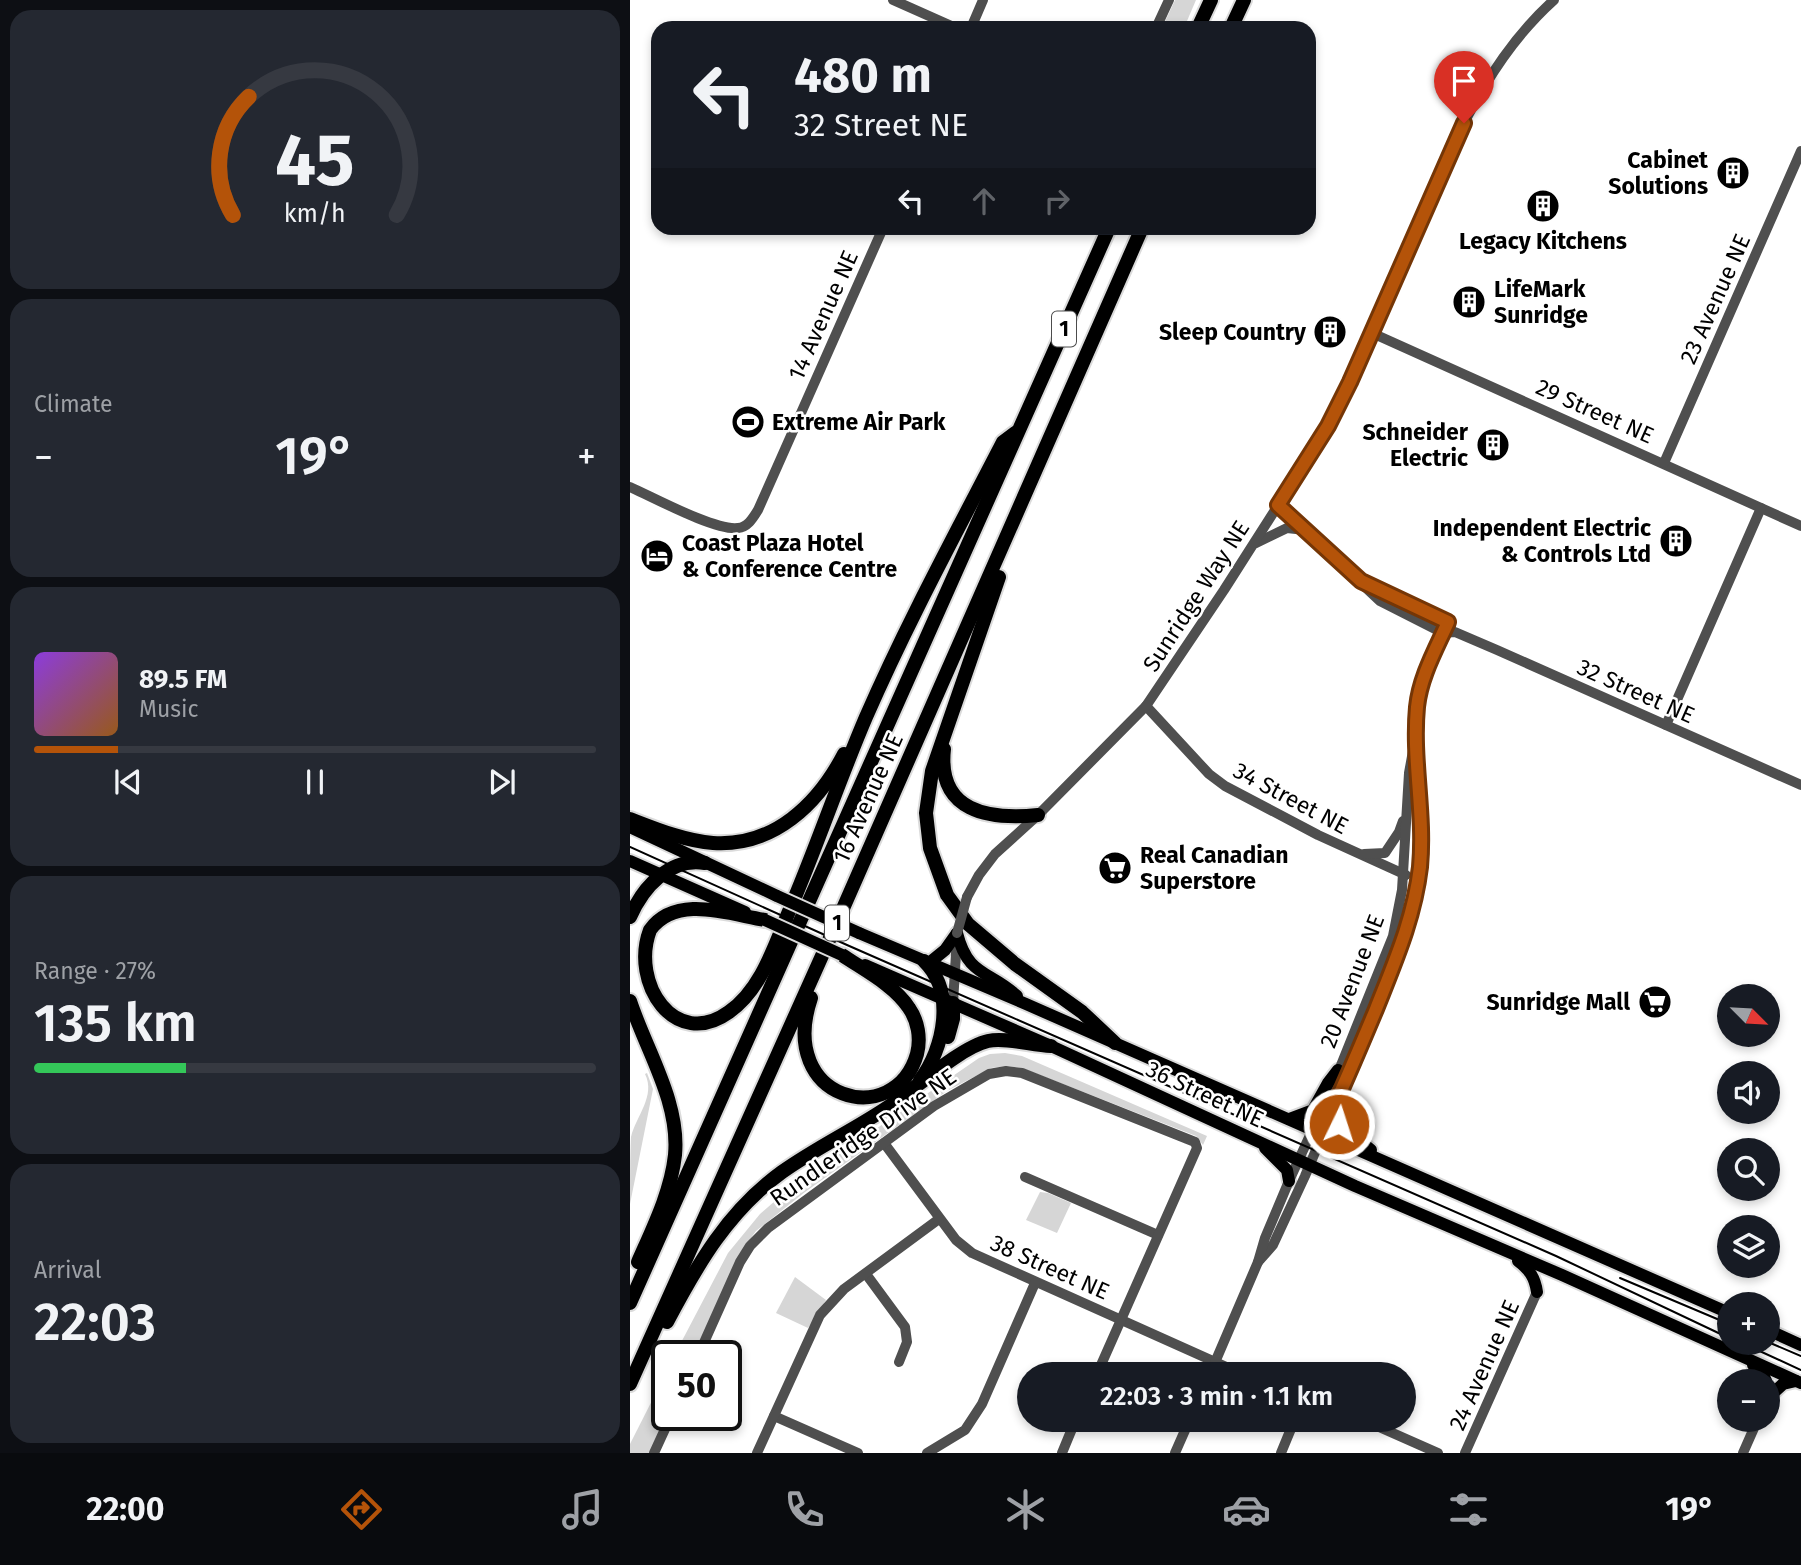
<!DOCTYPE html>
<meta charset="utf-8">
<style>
body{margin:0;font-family:"Fira Sans",sans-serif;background:#242831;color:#f1f3f6;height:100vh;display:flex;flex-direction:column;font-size:26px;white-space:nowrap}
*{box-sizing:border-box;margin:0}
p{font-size:23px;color:#9ea1a6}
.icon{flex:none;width:38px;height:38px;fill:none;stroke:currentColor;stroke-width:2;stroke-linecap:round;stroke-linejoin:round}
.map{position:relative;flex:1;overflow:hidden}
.panel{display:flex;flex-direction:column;gap:10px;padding:10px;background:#0d0f14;width:630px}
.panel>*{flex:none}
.hud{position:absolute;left:21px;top:21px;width:665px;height:214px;border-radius:21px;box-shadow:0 4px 10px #0003;background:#171b24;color:#f1f3f6;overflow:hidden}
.needle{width:46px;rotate:114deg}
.fabs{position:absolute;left:1087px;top:984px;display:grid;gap:14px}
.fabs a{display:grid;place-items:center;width:63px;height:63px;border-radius:50%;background:#171b24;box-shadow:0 4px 10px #0003;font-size:35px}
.speed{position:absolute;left:21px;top:1340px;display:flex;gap:14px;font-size:35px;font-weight:700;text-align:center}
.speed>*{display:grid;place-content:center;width:91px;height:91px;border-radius:50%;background:#171b24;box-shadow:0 4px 10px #0003;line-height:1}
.speed .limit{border:4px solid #111;border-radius:10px;background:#fff;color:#111}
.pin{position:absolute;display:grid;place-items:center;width:60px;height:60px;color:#fff;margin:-72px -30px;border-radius:50% 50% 50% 0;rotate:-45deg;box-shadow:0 0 7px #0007}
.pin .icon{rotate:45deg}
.me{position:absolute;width:77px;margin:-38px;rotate:4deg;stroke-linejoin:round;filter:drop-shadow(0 0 5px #0008)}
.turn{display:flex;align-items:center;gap:24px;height:147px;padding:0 28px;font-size:32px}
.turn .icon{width:91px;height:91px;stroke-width:2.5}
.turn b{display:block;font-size:49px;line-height:60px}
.lanes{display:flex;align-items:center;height:66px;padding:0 28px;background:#0003;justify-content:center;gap:35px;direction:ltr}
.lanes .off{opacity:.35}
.big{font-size:52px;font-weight:600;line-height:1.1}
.panel .card{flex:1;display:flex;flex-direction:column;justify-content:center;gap:10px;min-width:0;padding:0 24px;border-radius:21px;background:#242831}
.panel .dial{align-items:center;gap:0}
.dial svg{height:182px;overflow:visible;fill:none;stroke:#363941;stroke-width:7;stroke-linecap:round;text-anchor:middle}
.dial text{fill:#f1f3f6;stroke:none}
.song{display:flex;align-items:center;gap:21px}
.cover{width:84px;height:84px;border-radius:10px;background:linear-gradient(135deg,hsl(270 70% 55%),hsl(30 70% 35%))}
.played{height:7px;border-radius:4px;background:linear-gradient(90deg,#b45309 15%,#363941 15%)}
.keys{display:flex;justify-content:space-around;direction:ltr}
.heat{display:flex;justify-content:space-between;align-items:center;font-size:38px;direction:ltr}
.charge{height:10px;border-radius:5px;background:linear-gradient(90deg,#34c759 27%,#363941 0)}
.trip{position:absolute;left:387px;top:1362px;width:399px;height:70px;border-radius:35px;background:#171b24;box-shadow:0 4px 10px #0003;font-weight:600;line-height:70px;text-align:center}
.menu{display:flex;height:112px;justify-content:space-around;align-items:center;background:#090b0e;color:#9ea1a6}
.menu .icon{width:49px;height:49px}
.menu .on{color:#b45309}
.menu b{font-size:32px;color:#f1f3f6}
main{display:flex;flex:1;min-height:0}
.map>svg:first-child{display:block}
</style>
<main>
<section class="panel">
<div class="card dial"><svg viewBox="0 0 100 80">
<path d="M14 69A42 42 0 1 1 86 69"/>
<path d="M14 69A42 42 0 0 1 21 17" stroke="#b45309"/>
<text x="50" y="56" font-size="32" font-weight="700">45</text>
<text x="50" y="72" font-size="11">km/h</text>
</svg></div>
<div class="card"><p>Climate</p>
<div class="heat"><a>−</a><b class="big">19°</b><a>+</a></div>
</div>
<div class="card">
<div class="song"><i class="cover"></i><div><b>89.5 FM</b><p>Music</p></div></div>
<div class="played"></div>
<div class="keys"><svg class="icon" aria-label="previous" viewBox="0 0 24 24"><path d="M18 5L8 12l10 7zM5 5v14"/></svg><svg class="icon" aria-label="pause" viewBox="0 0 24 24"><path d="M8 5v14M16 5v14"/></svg><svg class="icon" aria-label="next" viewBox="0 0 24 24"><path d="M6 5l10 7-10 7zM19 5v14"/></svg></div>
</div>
<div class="card"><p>Range · 27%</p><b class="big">135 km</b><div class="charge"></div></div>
<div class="card"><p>Arrival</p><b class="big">22:03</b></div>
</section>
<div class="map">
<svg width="1171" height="1453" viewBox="0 0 1171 1453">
<rect width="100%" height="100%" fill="#fff"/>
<!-- green -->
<g fill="#d6d6d6">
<polygon points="545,0 566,0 554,28 532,28"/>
<polygon points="375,1053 392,1056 577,1136 573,1145 566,1136 392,1068 377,1066 361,1068 317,1091 175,1192 126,1231 110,1253 64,1356 44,1356 98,1253 130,1214 160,1188 349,1058 360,1054"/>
<path d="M17 1073 23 1089 0 1204C0 1185 0 1155 1 1137 6 1116 26 1096 15 1074Z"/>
<polygon points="410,1192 418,1193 441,1203 427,1233 396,1220"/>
<polygon points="165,1277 196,1300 178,1328 146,1313"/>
<polygon points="37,1371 37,1416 21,1453 0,1453 0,1444"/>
</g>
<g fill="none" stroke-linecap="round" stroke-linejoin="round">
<defs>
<g id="major">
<polyline points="0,827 147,896"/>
<polyline points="0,861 115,912"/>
<polyline points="229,933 396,1004 1099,1313"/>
<path d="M327 933C338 977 359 970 387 996"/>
<polyline points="299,963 315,950 327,933"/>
<polyline points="235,965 421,1046 725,1186 932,1275 1171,1383"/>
<polyline points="707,1102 709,1124 741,1150"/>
<polyline points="659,1119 683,1110 698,1083 708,1070"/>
<polyline points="635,1148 657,1170 659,1181"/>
<path d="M888 1261C900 1270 905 1278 907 1292"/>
<polyline points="1138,1330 1171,1345"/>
<polyline points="1123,1365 1132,1372 1136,1381"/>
<polyline points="1138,1398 1153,1384 1166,1381"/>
</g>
<g id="highway">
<polyline points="568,28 581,0"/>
<polyline points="601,28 614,0"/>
<polyline points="369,577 302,771 296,813 300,848 317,895 338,924 385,964 452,1012 485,1043"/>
<path d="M314 749C307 812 359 820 408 815"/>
<path d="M0 819C26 829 55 841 83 843 144 847 188 804 214 754"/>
<path d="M0 917C13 887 40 857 75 863"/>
<path d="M135 920C99 914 46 894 20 930 0 983 45 1051 99 1012 132 989 145 944 160 909 187 846 209 780 236 717 277 623 326 533 373 442L385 433"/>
<path d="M181 998C146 1101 265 1131 287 1054 291 1038 288 1021 279 1008 264 985 234 970 212 955"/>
<path d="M0 1001C16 1050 50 1102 45 1155 41 1192 23 1228 8 1262"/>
<polyline points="318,1037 323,1019 323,1003"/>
<path d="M290 1080C314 1049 326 992 294 961"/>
<polyline points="0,1303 479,228"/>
<path d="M37 1322C67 1265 98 1211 152 1172 187 1147 226 1129 261 1105 286 1088 331 1047 358 1041 375 1037 401 1045 421 1046"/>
<polyline points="0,1384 204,929 512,228"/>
</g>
</defs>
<!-- major casing -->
<use href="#major" stroke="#dbdbdb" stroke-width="16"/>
<!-- highway casing -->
<use href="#highway" stroke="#dbdbdb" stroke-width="18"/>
<!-- minor -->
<g stroke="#4f4f4f" stroke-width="10">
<polyline points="263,0 326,28"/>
<polyline points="341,28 353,0"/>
<polyline points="526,28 539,0"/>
<polyline points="742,333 1171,526"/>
<polyline points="1034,463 1171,151"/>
<path d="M0 487C23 497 85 531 108 528 118 527 123 518 128 510L253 228"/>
<polyline points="648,505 750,601 813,633 825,632 867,650 1171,785"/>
<polyline points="626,543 657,528 675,530"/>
<polyline points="738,584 818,622 821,626"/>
<polyline points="516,706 579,774 595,786 688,835 776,875"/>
<polyline points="1036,725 1131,508"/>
<polyline points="734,854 755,853 769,832 773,821"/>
<path d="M337 897 349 875 365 854 408 815 516 706 594 590 698 427 720 382 834 123C858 77 885 35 924 0"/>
<polyline points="323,1003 327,937"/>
<polyline points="254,1143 326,1240 342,1253 612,1374"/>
<polyline points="395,1177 528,1235"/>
<path d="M628 1262 643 1245 675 1176 774 942C789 888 793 833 789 777 788 754 785 731 787 708 790 678 806 649 818 622"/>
<polyline points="236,1274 275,1327 277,1342 269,1362"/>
<polyline points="68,1356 110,1262 120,1246 138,1228 304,1106 359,1074 376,1071 392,1073 565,1142 567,1148 467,1374"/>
<polyline points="580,1374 628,1262 635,1238 659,1181 703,1085 763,936 772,890 779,773 783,751"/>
<polyline points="144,1416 228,1453"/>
<polyline points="731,1419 808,1453"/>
<polyline points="24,1453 41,1416"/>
<polyline points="127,1453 190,1315 214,1289 309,1219"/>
<polyline points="297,1453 335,1430 352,1404 405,1283"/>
<polyline points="432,1453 446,1419"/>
<polyline points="545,1453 560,1419"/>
<polyline points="651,1453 665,1419"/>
<polyline points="835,1453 907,1292"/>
<polyline points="1113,1453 1128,1419"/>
</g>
<!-- major -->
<use href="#major" stroke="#000" stroke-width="12"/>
<!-- highway -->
<use href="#highway" stroke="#000" stroke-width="14"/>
<!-- tram -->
<g stroke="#000" stroke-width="2">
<polyline points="0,847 217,945 926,1256 1099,1338"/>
<polyline points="990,1278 1099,1324"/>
<polyline points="1110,1342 1171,1370"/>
<polyline points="1138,1342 1171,1356"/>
</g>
<defs>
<g id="major-bridge">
<polyline points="147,896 229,933"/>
<polyline points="135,920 212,955"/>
</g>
</defs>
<!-- major-bridge casing -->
<use href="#major-bridge" stroke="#dbdbdb" stroke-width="16" stroke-linecap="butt"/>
<!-- minor-bridge -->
<polyline stroke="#4f4f4f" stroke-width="10" points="327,933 337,897"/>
<!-- major-bridge -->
<use href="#major-bridge" stroke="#000" stroke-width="12"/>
</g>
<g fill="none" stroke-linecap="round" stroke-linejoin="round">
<defs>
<path id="route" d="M709 1124 706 1102C720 1071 733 1040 746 1009 765 961 784 918 790 867 795 813 782 760 787 707 790 677 806 649 818 622L731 581 648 505 698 426 720 382 834 123"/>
</defs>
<!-- route casing -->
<use href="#route" stroke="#753606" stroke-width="18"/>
<!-- route -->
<use href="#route" stroke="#b45309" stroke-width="12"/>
</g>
<!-- icons -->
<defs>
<symbol id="building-disc" viewBox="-11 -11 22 22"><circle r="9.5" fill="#000" stroke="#fff"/><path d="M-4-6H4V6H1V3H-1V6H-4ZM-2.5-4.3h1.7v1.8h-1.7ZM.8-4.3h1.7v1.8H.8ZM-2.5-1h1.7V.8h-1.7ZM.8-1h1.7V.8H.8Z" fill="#fff"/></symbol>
<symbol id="stadium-disc" viewBox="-11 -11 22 22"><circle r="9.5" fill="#000" stroke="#fff"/><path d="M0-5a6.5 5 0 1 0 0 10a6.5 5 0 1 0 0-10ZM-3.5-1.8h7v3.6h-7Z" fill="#fff"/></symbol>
<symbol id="hotel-disc" viewBox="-11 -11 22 22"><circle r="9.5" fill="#000" stroke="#fff"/><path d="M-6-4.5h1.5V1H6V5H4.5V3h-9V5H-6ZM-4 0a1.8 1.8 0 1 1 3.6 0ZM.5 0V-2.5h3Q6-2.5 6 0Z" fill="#fff"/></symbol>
<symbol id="supermarket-disc" viewBox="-11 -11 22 22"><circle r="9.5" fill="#000" stroke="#fff"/><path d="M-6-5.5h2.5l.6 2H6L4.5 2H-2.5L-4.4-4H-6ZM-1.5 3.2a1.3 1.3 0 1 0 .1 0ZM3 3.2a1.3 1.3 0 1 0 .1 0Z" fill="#fff"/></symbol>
</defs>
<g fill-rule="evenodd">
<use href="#building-disc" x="1084" y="154" width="38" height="38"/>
<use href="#building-disc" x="894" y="187" width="38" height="38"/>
<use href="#building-disc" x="820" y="283" width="38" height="38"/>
<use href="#building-disc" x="681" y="313" width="38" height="38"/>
<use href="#stadium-disc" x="99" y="403" width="38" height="38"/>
<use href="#building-disc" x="844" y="426" width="38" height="38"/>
<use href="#building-disc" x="1027" y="522" width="38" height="38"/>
<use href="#hotel-disc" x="8" y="537" width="38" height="38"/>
<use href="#supermarket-disc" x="466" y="849" width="38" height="38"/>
<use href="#supermarket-disc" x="1006" y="983" width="38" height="38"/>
</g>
<g text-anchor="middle" stroke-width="5" stroke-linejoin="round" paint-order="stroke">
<!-- shield labels -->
<g fill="#fff" stroke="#4c4c4c" stroke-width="2">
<rect x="422" y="311.5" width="24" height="35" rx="5"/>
<rect x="195" y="905.5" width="24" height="35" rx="5"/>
</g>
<g font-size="21" font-weight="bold" fill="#000">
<text x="434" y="336">1</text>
<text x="207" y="930">1</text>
</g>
<!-- poi labels -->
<g font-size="23" font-weight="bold" fill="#000" stroke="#fff" text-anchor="end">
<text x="1078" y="168">Cabinet<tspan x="1078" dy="26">Solutions</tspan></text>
<text x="913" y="249" text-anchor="middle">Legacy Kitchens</text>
<text x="864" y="297" text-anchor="start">LifeMark<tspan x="864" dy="26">Sunridge</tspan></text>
<text x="676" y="340">Sleep Country</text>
<text x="142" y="430" text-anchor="start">Extreme Air Park</text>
<text x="838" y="440">Schneider<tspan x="838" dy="26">Electric</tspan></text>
<text x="1021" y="536">Independent Electric<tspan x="1021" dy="26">&amp; Controls Ltd</tspan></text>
<text x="52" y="551" text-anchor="start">Coast Plaza Hotel<tspan x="52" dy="26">&amp; Conference Centre</tspan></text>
<text x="510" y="863" text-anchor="start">Real Canadian<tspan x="510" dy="26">Superstore</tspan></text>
<text x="1000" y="1010">Sunridge Mall</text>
</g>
<!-- street labels -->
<g font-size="23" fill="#000" stroke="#fff">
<text transform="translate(1085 299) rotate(-66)" y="8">23 Avenue NE</text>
<text transform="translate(193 315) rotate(-66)" y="8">14 Avenue NE</text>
<text transform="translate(965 411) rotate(24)" y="8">29 Street NE</text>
<text transform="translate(566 596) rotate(-57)" y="8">Sunridge Way NE</text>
<text transform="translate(1006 691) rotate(24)" y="8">32 Street NE</text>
<text transform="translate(238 798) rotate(-66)" y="8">16 Avenue NE</text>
<text transform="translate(661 798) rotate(28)" y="8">34 Street NE</text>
<text transform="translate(722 981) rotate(-69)" y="8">20 Avenue NE</text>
<text transform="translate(575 1094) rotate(25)" y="8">36 Street NE</text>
<text transform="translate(233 1137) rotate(-35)" y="8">Rundleridge Drive NE</text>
<text transform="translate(420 1267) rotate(24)" y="8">38 Street NE</text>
<text transform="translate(854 1365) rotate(-66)" y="8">24 Avenue NE</text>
</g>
</g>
</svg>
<div class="fabs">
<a><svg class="needle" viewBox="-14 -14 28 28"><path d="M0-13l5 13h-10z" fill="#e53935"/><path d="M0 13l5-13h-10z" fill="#9ea1a6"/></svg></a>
<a><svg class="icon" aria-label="sound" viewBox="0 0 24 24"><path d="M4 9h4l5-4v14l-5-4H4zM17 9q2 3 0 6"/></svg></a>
<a><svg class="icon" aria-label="search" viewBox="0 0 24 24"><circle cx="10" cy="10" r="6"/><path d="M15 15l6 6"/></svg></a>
<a><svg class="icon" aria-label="layers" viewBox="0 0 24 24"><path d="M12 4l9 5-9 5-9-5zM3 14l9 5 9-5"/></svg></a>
<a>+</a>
<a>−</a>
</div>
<div class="speed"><div class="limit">50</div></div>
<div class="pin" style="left:834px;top:123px;background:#d93025"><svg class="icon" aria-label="arrive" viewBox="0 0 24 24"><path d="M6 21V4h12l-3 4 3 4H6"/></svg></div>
<svg class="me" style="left:709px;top:1124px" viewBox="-20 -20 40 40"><circle r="17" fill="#b45309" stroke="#fff" stroke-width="3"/><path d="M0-11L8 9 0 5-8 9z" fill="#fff"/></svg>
<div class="trip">22:03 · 3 min · 1.1 km</div>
<div class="hud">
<div class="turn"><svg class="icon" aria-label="left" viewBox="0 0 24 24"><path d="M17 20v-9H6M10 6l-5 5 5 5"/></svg><div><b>480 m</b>32 Street NE</div></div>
<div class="lanes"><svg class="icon" aria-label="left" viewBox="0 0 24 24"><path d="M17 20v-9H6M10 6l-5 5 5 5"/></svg><svg class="icon off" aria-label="ahead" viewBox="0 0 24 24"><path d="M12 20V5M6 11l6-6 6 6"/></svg><svg class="icon off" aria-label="right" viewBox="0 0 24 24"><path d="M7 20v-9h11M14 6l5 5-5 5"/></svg></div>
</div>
</div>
</main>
<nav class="menu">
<b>22:00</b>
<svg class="icon on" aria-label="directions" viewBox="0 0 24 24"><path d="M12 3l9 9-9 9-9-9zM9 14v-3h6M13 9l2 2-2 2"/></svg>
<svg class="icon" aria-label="music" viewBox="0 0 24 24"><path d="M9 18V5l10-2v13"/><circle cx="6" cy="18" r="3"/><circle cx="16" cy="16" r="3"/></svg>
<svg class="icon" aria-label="phone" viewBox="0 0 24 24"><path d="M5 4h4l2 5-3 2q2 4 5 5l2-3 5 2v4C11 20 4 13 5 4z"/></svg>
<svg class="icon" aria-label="climate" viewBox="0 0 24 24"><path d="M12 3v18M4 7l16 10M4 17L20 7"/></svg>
<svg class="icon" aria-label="car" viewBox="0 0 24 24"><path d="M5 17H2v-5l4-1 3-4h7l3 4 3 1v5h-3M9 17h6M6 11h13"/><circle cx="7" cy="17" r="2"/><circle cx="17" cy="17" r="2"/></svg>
<svg class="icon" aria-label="filters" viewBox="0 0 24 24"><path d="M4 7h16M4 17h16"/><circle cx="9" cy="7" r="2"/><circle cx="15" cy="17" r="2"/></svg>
<b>19°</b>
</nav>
